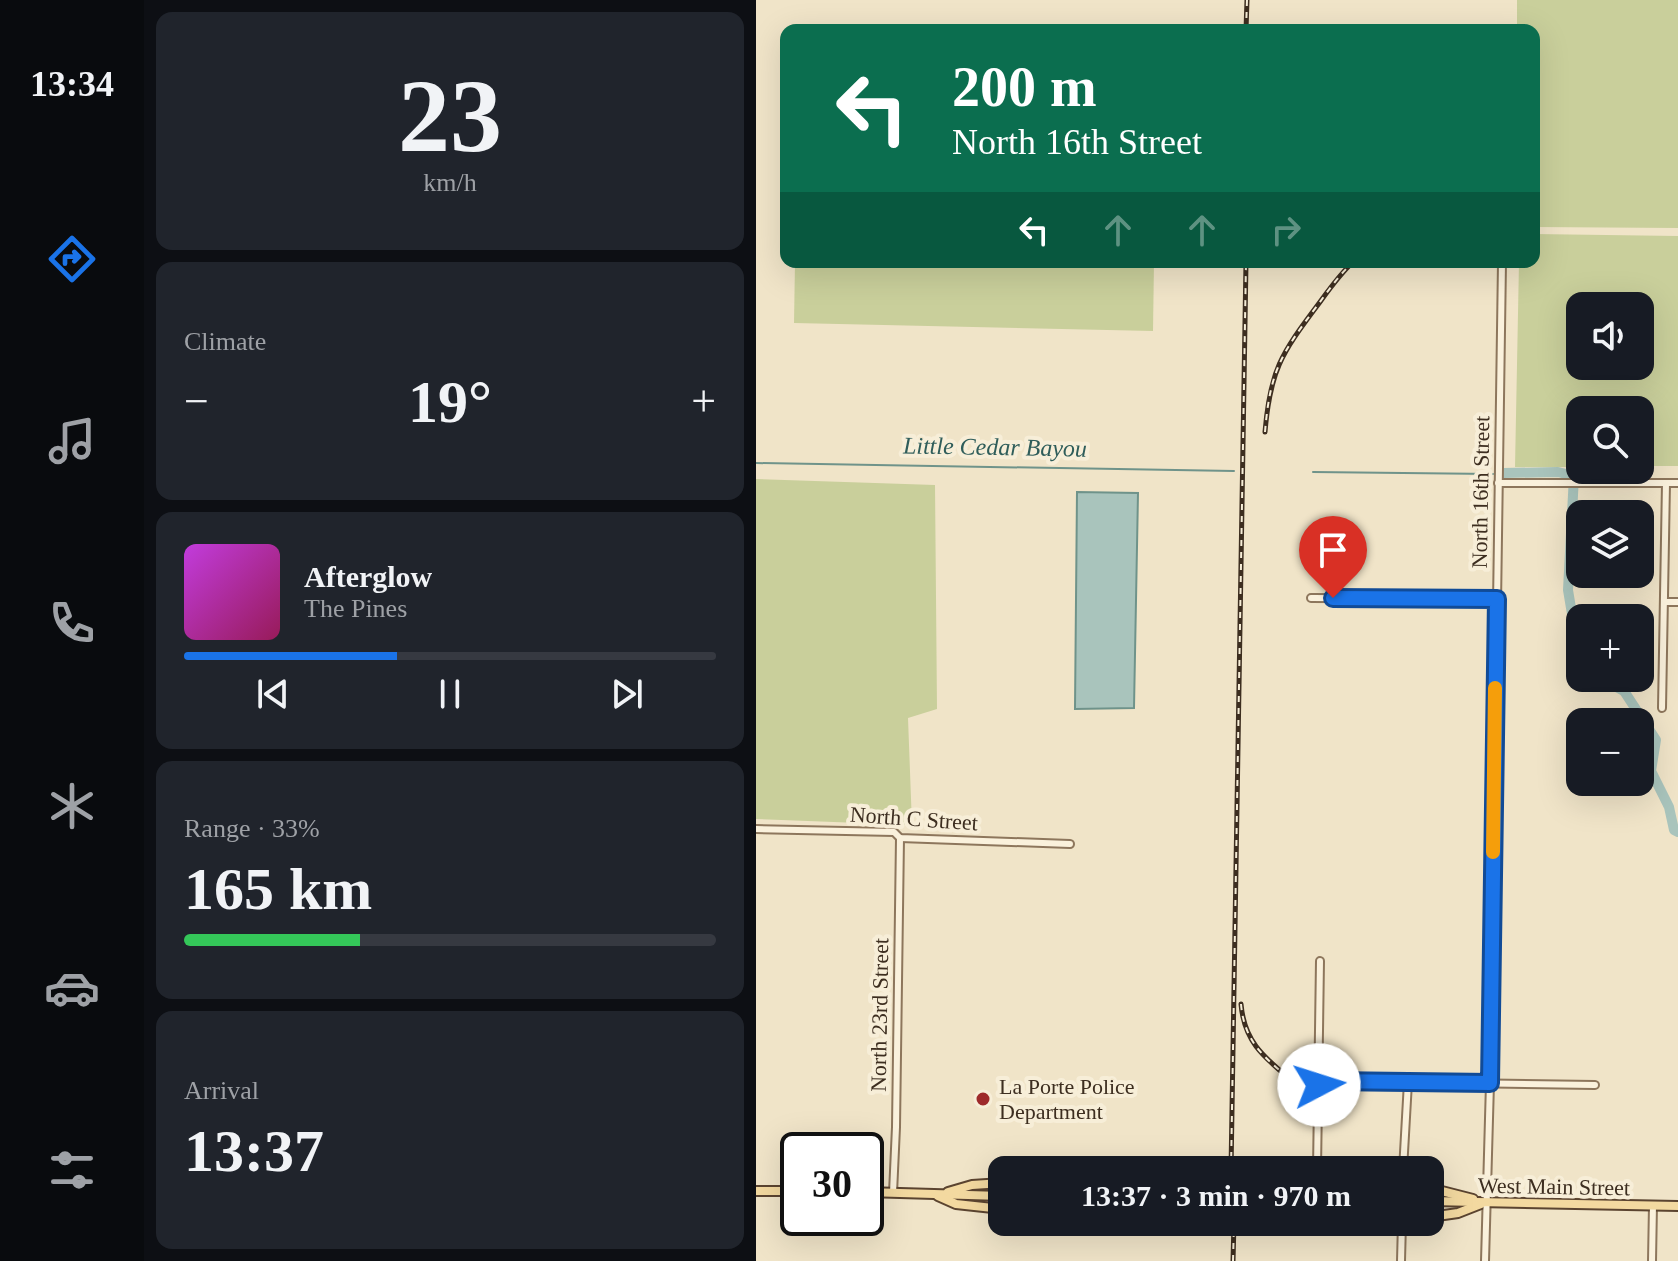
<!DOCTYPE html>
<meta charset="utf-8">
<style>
body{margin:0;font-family:"Times New Roman",serif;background:#20242c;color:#f1f3f6;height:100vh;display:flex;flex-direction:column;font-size:30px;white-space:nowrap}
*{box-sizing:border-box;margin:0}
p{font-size:26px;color:#9ea1a6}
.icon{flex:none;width:44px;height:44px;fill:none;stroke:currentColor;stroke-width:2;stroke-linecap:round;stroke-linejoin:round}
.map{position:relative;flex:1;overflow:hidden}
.details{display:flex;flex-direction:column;gap:12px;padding:12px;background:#0d0f14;width:612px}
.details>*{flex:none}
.guide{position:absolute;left:24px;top:24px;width:760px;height:244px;border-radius:16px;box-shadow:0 8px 32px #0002;background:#0b6e4f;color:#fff;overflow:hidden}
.tools{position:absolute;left:810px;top:292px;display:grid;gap:16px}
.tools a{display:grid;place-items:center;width:88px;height:88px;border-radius:16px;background:#171b24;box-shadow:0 8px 32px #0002;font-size:40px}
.speed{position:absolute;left:24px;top:1132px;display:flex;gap:16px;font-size:40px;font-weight:700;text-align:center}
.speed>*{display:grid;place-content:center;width:104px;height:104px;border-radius:50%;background:#171b24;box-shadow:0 8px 32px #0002;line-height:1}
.speed .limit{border:4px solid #111;border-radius:12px;background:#fff;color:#111}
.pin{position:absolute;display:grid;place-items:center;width:68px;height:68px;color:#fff;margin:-82px -34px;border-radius:50% 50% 50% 0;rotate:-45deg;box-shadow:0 0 8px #0007}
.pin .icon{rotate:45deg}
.me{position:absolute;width:88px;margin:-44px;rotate:85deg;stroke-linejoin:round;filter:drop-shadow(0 0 6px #0008)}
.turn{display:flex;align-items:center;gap:28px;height:168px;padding:0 40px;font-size:36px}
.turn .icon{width:104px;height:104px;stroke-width:2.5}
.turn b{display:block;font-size:56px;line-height:68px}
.lanes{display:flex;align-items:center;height:76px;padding:0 40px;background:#0003;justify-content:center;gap:40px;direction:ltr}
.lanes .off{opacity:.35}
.big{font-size:60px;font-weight:600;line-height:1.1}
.details .card{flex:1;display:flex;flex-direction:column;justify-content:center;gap:12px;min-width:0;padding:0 28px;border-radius:16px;background:#20242c}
.details .dial{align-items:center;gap:0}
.dial b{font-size:104px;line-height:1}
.song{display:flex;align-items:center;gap:24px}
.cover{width:96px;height:96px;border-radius:12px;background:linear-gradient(135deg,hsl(290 70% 55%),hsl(330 70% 35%))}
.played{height:8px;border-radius:4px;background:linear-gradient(90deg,#1a73e8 40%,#363941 40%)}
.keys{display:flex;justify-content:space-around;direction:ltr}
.heat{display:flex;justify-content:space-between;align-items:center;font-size:44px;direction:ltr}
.charge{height:12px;border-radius:6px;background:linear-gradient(90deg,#34c759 33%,#363941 0)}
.trip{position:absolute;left:232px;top:1156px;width:456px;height:80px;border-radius:16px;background:#171b24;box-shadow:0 8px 32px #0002;font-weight:600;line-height:80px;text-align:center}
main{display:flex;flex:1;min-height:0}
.menu{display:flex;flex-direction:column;width:144px;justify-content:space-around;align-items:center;background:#090b0e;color:#9ea1a6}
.menu .icon{width:56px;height:56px}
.menu .selected{color:#1a73e8}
.menu b{font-size:36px;color:#f1f3f6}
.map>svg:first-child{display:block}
</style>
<main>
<nav class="menu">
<b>13:34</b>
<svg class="icon selected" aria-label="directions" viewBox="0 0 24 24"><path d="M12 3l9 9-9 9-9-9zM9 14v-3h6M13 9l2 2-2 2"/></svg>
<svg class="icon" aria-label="music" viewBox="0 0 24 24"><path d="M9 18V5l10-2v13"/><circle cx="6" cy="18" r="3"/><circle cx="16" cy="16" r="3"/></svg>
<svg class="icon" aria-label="phone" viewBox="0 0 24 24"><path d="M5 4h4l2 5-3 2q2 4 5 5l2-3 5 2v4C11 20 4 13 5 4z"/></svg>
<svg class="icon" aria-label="climate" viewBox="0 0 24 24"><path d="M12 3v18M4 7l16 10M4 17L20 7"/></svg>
<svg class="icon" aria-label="car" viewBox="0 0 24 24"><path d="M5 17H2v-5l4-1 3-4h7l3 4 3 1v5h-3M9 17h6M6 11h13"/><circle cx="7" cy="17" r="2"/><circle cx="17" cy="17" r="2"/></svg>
<svg class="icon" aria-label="filters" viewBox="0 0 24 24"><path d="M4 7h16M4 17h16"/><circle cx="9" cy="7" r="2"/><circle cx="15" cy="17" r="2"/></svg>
</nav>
<section class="details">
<div class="card dial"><b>23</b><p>km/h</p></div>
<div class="card"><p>Climate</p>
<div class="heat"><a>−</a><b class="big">19°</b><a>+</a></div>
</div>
<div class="card">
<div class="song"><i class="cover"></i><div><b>Afterglow</b><p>The Pines</p></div></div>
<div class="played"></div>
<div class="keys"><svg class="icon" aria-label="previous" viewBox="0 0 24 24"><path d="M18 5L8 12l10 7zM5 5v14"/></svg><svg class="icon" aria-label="pause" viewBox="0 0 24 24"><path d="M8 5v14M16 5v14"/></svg><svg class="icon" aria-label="next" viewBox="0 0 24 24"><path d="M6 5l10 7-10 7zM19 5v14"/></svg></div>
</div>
<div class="card"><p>Range · 33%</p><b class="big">165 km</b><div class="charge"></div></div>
<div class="card"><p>Arrival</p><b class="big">13:37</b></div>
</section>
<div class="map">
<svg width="922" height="1261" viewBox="0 0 922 1261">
<rect width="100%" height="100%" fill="#f0e4c8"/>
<!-- green -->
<g fill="#c9cf9b" fill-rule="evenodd">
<polygon points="761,0 922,0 922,228 778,227 778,30 761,30"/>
<path d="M778 234 922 236V466H884V410H824V467H759L763 262H778ZM824 306H884V366H824Z"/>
<polygon points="39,262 398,262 397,331 38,323"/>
<polygon points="0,479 179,485 181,709 152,718 156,825 0,819"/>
</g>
<!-- water -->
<polygon fill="#a9c4bc" stroke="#6f938a" stroke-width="2" points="321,492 382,493 378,708 319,709"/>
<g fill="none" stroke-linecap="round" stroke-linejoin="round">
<!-- stream -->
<g stroke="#6f938a" stroke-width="2">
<polyline points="0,463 478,471"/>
<polyline points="557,472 737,474"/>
</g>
<!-- river -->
<g stroke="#a9c4bc" stroke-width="10">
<polyline points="748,473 802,472 818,476 812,590 817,620 824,632"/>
<polyline points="844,678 868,691 900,740 895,771 913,807 918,830 922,832"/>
</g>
<defs>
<g id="minor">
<polyline points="742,483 922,483"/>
<polyline points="555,598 741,599"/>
<polyline points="908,602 922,602"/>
<polyline points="906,708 910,483"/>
<polyline points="0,829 138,832 144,838 314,844"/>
<polyline points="563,1085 571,1081 839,1085"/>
<polyline points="561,1170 564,961"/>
<polyline points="647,1170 652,1082"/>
<polyline points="137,1193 140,1127 144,838"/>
<polyline points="645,1261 646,1222"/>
<polyline points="729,1261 734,1083 746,262"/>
<polyline points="896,1261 897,1205"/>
</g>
<g id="major">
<polyline points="674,1188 717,1199"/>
<polyline points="0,1191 42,1191"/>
<polyline points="110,1192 246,1196"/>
<polyline points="192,1192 216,1185 246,1183"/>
<polyline points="182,1196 200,1204 246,1209"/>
<polyline points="674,1201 922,1206"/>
<polyline points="674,1217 702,1213 725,1204"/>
<polyline points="384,1222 456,1222"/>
<polyline points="499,1222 597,1225 632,1222"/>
</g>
</defs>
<!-- minor casing -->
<use href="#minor" stroke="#8d765c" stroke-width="10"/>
<!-- major casing -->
<use href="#major" stroke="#5b4430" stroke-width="12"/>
<!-- minor -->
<use href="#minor" stroke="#faf1dc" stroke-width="6"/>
<!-- major -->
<use href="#major" stroke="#f3d9a0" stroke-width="8"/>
<defs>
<g id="rail">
<polyline points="490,30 491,0"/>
<path d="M509 432C514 371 525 354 561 306 572 291 583 275 597 262"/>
<path d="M485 1004C488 1040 506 1056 533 1078"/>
<polyline points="475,1170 490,262"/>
<polyline points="477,1261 478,1222"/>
</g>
</defs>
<!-- rail casing -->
<use href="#rail" stroke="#3d2e20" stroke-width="5"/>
<!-- rail -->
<use href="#rail" stroke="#f7eed8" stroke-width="2" stroke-dasharray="6" stroke-linecap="butt"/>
</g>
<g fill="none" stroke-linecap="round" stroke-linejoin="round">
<defs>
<polyline id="route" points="563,1085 571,1081 734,1083 741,599 577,598"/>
</defs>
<!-- route casing -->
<use href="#route" stroke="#114b97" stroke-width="20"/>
<!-- route -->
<use href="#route" stroke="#1a73e8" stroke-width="14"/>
<!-- slow -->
<polyline stroke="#f59e0b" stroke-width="14" points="737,852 739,688"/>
</g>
<!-- markers -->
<circle fill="#9e2a2b" stroke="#f7eed8" stroke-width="3" cx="227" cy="1099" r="8"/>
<g text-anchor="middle" stroke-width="8" stroke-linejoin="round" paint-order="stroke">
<!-- street labels -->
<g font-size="22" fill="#3d2e20" stroke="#f7eed8">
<text transform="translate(724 492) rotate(-89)" y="8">North 16th Street</text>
<text transform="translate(158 818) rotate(4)" y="8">North C Street</text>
<text transform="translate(123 1015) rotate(-89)" y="8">North 23rd Street</text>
<text transform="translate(798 1186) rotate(1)" y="8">West Main Street</text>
</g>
<!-- poi labels -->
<g font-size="22" fill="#3d2e20" stroke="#f7eed8" text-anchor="start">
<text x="243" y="1094">La Porte Police<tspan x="243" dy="25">Department</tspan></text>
</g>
<!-- water labels -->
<g font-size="24" font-style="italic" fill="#2f5d5a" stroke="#f7eed8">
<text transform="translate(239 447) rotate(1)" y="8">Little Cedar Bayou</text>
</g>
</g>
</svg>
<div class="tools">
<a><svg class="icon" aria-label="sound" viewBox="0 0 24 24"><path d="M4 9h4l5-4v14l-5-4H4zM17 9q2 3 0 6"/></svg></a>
<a><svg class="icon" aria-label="search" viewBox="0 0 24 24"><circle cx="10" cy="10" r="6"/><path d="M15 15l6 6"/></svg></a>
<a><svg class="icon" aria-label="layers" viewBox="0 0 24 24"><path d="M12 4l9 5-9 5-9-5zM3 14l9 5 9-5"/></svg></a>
<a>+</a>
<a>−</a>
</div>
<div class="speed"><div class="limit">30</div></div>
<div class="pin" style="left:577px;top:598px;background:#d93025"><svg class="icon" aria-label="arrive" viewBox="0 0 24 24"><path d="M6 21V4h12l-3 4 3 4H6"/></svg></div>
<svg class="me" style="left:563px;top:1085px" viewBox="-20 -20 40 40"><circle r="19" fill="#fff"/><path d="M0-13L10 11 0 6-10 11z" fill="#1a73e8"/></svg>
<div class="trip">13:37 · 3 min · 970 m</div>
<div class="guide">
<div class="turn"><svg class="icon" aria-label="left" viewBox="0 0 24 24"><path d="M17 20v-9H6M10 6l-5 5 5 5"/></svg><div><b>200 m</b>North 16th Street</div></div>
<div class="lanes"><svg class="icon" aria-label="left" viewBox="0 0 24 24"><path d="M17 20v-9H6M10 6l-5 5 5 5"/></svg><svg class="icon off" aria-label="ahead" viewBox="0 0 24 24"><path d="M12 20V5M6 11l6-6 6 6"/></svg><svg class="icon off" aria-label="ahead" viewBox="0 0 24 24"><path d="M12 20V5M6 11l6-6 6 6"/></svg><svg class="icon off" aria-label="right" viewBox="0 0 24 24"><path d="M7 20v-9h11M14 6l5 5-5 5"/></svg></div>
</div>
</div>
</main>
